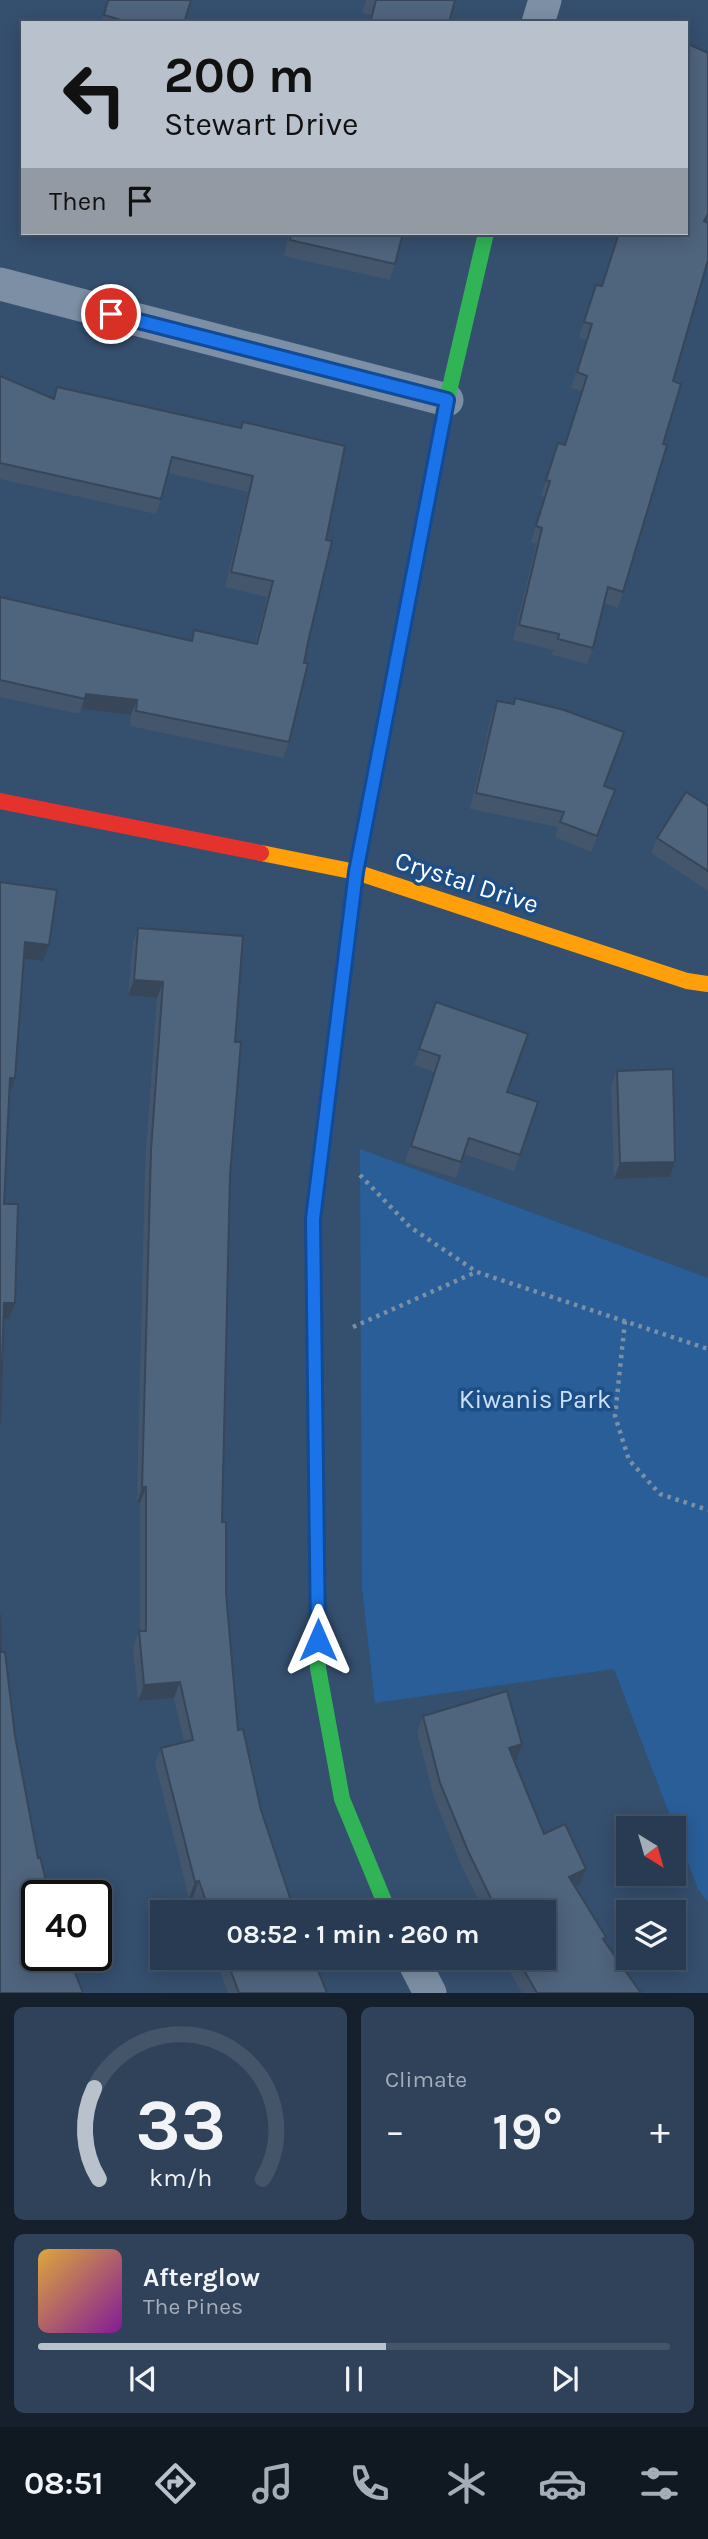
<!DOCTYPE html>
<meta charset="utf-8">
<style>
body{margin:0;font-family:Karla,sans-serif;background:#304259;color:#f1f3f6;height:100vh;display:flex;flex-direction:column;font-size:26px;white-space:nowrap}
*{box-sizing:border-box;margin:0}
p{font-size:23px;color:#a5adb8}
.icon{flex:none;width:38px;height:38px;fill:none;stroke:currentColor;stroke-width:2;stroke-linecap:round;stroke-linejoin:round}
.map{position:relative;height:1993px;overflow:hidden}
.drawer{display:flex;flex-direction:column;gap:14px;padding:14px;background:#16202d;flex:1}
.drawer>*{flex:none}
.banner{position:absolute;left:21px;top:21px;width:667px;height:214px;border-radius:0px;box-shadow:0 4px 18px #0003,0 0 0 2px #445569;background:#b8c1cc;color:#111;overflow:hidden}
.needle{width:46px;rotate:143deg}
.fabs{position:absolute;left:616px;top:1816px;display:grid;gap:14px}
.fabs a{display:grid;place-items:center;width:70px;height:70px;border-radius:0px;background:#283b52;box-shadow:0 4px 18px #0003,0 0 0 2px #445569;font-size:35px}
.speed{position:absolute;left:21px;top:1880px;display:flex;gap:14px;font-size:35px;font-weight:700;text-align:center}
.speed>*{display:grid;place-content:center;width:91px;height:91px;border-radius:50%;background:#283b52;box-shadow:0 4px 18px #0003,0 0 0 2px #445569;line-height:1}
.speed .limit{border:4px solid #111;border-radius:10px;background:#fff;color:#111}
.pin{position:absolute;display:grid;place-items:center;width:60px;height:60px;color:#fff;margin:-30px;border:4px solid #fff;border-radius:50%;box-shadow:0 2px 7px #0007}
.me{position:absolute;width:77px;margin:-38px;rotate:0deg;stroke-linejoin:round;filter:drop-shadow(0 0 5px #0008)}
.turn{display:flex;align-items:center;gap:24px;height:147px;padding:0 28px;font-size:32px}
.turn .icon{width:91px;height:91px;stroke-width:2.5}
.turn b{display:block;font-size:49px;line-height:60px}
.then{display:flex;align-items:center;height:66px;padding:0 28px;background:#0003;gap:14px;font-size:26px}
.big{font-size:52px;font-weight:700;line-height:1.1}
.drawer .card{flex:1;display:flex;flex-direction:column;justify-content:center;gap:10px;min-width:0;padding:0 24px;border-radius:10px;background:#304259}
.drawer .dial{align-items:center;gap:0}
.dial svg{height:182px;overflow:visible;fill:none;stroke:#445569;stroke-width:7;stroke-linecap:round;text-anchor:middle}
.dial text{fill:#f1f3f6;stroke:none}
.song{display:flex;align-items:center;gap:21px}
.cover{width:84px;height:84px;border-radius:10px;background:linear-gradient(135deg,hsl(40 70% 55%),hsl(290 70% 35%))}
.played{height:7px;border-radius:4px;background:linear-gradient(90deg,#b8c1cc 55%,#445569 55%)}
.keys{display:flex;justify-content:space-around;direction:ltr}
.heat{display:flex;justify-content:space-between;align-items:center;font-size:38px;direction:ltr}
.drawer .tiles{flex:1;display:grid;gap:14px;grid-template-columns:1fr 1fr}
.card:last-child{grid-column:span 2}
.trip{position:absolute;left:150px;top:1900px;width:406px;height:70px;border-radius:0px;background:#283b52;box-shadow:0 4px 18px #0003,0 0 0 2px #445569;font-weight:700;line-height:70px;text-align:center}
.menu{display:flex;height:112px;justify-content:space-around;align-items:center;background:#101821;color:#a5adb8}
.menu .icon{width:49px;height:49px}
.menu .active{color:#b8c1cc}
.menu b{font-size:32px;color:#f1f3f6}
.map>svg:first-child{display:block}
</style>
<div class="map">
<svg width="708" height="1993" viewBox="0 0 708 1993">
<rect width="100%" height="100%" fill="#354f6e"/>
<!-- green -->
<polygon fill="#295e98" points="360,1149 708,1278 708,1902 698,1889 614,1669 375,1703 362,1588"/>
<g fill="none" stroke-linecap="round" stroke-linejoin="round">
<!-- path -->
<g stroke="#7c8fa4" stroke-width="4.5" stroke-dasharray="3.5 5" stroke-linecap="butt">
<polyline points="360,1175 410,1227 477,1272 708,1349"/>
<polyline points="625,1321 615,1416 629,1460 660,1494 708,1510"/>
<polyline points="353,1327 476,1272"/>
</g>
<!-- street -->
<g stroke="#7c8fa4" stroke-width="33">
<polyline points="538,23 545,0"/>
<polyline points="0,284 447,400"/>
<polyline points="412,1958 430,1993"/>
</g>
<!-- fast -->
<g stroke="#30b455" stroke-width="16">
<polyline points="379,752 447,400 486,233"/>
<polyline points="320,1159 313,1219 318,1668 342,1799 389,1913"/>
</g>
<!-- slow -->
<g stroke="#ff9f0a" stroke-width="16">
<polyline points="261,853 356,872 687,981 708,984"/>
<polyline points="320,1159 356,872 379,752"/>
</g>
<!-- jam -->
<polyline stroke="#e5322d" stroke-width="16" points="0,801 261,853"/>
</g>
<!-- wall -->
<g fill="#44566c">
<polygon points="107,0 191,0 184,23 101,23"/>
<polygon points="366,0 455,0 449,23 369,23 371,15 362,13"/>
<polygon points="706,222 673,381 663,444 623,592 618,608 604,603 593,648 587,664 552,655 553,650 513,640 536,544 531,542 544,497 541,496 558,443 564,445 582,391 571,388 586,340 579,337 596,285 602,286 618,233 686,233"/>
<polygon points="289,233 403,233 395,264 390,280 284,256"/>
<polygon points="0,376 53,399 57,387 241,428 243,422 326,540 289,742 283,758 130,726 131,715 81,709 79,714 0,697 0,597 190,641 194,630 255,644 267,597 225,587 248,492 168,473 161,499 156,514 0,479"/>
<polygon points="515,698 604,786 615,790 591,852 555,837 558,827 470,809 491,716 497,701 513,704"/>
<polygon points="708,806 708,891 651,853 657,838"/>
<polygon points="138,928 235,1042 230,1175 222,1522 226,1593 238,1730 261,1810 295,1913 199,1913 193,1897 189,1898 155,1763 161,1748 184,1742 174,1698 138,1701 133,1647 139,1631 140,1631 140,1503 137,1503 145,1165 157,998 128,995 133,943"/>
<polygon points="436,1002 507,1092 538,1102 514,1171 464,1154 456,1178 405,1162 434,1072 414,1065"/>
<polygon points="617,1071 675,1162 670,1177 614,1179 611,1086"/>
<polygon points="423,1716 517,1760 514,1761 544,1834 586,1869 580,1884 575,1887 606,1937 604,1941 641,1993 522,1993 502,1958 544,1958 544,1913 485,1913 462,1867 434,1798 417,1732"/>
<polygon points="215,1958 313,1958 327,1993 228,1993"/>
</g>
<!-- shaded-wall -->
<g fill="#374658">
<polygon points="86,694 137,700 131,715 81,709"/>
<polygon points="25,942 49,945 43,961 19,958"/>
<polygon points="134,980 163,982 157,998 128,995"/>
<polygon points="10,1078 15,1078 9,1095"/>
<polygon points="675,1162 670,1177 614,1179 620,1163"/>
<polygon points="4,1303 15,1303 9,1319 0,1319"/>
<polygon points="142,1487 146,1487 140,1503 137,1503"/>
<polygon points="180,1682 174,1698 138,1701 144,1685"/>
<polygon points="522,1744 517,1760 503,1764 509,1748"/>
<polygon points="586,1869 580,1884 563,1893 569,1877"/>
<polygon points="199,1881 193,1897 189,1898 195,1882"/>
</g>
<!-- building -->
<g fill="#4f647d" stroke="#374658" stroke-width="2">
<polygon points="108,0 191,0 184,23 131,23 104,15"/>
<polygon points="376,0 455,0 449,23 370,23"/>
<polygon points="686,43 708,53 708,214 704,221 708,223 708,260 673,381 681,384 663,444 667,445 623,592 608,587 593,648 558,639 559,634 519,625 542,528 536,526 550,481 546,480 558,443 565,445 587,376 577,372 592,324 584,322 596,285 602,286 619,233 686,233"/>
<polygon points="291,233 403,233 395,264 290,240"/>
<polygon points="0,376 54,399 57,387 241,428 243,422 345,446 326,540 332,541 308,642 304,663 308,663 289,742 136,711 137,700 86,694 85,699 0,680 0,597 192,641 194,630 257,644 273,581 231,572 253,476 172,457 161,499 0,463"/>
<polygon points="515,698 564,710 624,732 604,786 615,790 597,836 560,822 564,812 476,793 497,701 514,704"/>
<polygon points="686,792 708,806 708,871 657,838"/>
<polygon points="0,882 57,890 49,945 25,942 15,1078 10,1078 4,1204 18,1204 15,1303 4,1303 0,1424"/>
<polygon points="138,928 243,936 235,1042 241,1042 230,1175 222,1522 226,1522 226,1593 238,1730 243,1729 261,1810 295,1913 210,1913 199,1881 195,1882 161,1748 193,1740 180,1682 144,1685 139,1631 146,1631 146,1487 142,1487 151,1150 163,982 134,980"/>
<polygon points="436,1002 528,1034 507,1092 538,1102 520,1155 469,1138 461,1162 411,1146 440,1056 419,1049"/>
<polygon points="673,1069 675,1162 620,1163 617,1071"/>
<polygon points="0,1614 1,1652 5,1652 15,1736 38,1858 40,1857 50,1895 37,1895 37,1955 68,1955 83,1993 0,1993"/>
<polygon points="507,1691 522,1744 509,1748 544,1834 565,1824 586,1869 569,1877 606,1937 603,1939 641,1993 537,1993 517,1958 544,1958 544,1913 498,1913 468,1851 440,1783 423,1716"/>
<polygon points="226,1958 313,1958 327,1993 239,1993"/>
</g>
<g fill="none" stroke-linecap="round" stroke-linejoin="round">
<defs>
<polyline id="route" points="111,314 447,400 356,872 313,1219 318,1640"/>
</defs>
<!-- route casing -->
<use href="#route" stroke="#114b97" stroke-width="18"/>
<!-- route -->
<use href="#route" stroke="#1a73e8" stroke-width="12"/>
</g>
<g text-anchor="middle" stroke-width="7" stroke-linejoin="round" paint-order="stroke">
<!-- street labels -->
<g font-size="26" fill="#fff" stroke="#1d4e86">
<text transform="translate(467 882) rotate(18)" y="9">Crystal Drive</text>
</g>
<!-- park labels -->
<g font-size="26" fill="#cae0f8" stroke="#1d4e86">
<text x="535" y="1408">Kiwanis Park</text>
</g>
</g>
</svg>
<div class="fabs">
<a><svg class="needle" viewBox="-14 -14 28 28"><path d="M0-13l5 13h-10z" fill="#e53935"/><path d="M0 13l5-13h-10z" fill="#a5adb8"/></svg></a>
<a><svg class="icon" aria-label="layers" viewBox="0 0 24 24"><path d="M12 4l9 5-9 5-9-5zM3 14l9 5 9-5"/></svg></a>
</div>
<div class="speed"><div class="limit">40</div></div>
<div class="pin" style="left:111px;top:314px;background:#d93025"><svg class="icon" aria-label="arrive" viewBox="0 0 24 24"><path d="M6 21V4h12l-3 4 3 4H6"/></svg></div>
<svg class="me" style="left:318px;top:1640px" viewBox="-20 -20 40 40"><path d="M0-17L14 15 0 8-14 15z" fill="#1a73e8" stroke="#fff" stroke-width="4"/></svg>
<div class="trip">08:52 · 1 min · 260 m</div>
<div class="banner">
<div class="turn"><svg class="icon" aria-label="left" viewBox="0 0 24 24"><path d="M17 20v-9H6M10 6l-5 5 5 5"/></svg><div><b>200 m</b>Stewart Drive</div></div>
<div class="then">Then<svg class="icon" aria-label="arrive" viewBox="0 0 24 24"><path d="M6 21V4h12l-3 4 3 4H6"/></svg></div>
</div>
</div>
<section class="drawer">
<div class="tiles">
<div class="card dial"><svg viewBox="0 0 100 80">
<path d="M14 69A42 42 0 1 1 86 69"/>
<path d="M14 69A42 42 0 0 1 12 29" stroke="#b8c1cc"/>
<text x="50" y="56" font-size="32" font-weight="700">33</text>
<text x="50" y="72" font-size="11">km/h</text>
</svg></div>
<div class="card"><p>Climate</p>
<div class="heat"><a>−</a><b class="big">19°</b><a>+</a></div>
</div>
<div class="card">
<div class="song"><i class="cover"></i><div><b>Afterglow</b><p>The Pines</p></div></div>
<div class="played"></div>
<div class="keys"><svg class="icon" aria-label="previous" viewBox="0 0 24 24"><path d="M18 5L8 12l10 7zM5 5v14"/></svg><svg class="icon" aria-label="pause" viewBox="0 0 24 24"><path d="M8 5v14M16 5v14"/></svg><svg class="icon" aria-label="next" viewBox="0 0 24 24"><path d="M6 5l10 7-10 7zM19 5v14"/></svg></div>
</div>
</div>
</section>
<nav class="menu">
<b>08:51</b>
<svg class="icon active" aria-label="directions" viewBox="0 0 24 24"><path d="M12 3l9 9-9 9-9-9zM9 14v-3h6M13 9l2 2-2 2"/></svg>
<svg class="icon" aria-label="music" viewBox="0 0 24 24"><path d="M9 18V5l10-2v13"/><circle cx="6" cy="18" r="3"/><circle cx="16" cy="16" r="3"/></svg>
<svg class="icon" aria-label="phone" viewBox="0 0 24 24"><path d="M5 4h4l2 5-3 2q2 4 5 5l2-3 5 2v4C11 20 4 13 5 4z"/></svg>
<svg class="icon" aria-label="climate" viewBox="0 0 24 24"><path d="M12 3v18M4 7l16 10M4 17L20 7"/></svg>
<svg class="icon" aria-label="car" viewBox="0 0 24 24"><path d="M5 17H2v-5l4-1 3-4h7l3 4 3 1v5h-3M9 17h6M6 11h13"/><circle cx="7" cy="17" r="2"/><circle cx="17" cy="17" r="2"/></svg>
<svg class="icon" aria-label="filters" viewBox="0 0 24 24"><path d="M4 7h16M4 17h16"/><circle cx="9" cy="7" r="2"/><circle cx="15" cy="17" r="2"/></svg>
</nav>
